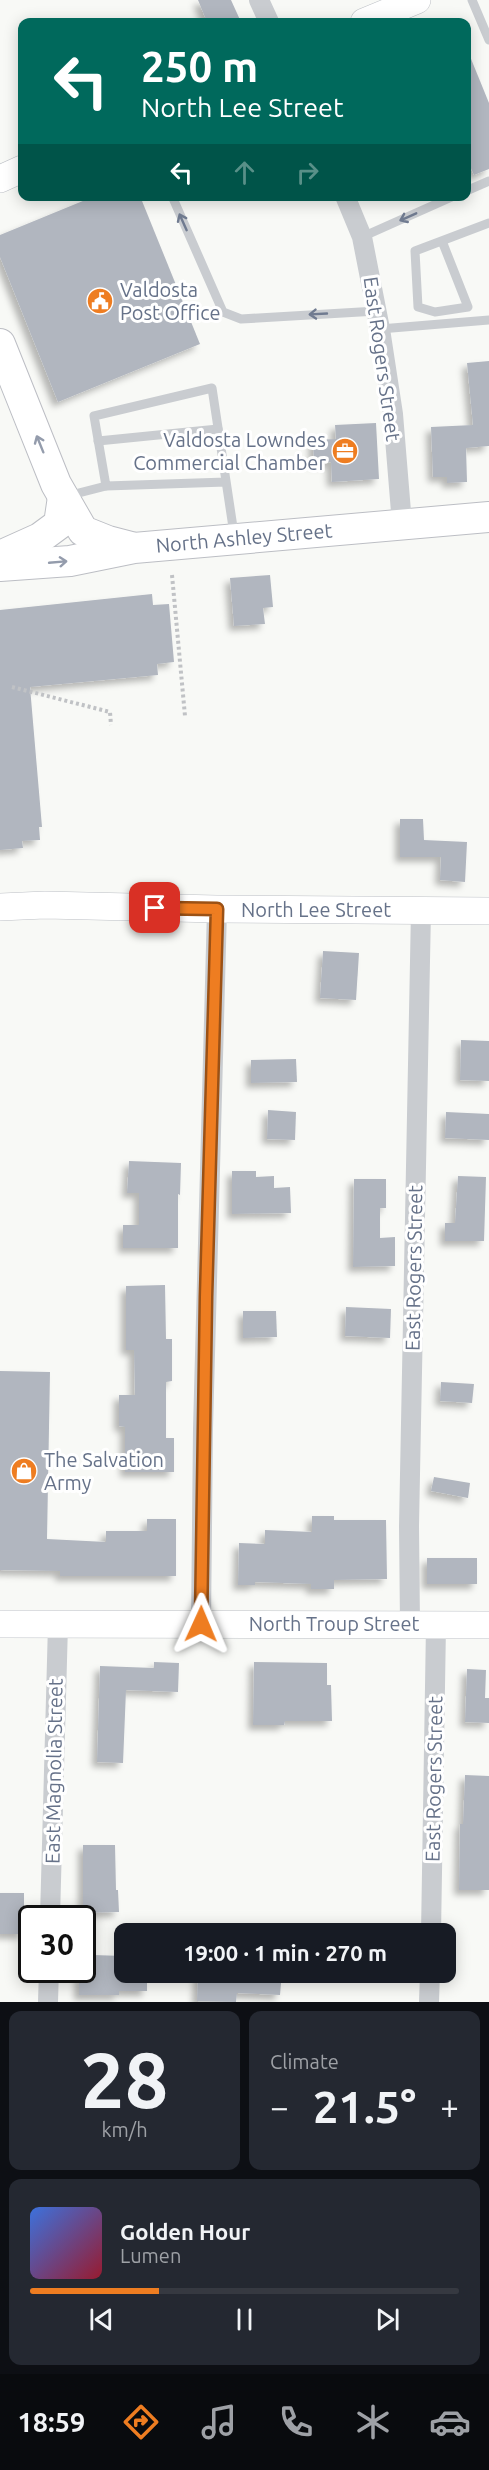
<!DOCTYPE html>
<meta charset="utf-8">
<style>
body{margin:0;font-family:Ubuntu,sans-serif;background:#242831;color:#f1f3f6;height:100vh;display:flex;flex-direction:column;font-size:22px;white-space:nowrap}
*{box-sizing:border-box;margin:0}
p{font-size:20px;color:#9ea1a6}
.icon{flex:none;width:33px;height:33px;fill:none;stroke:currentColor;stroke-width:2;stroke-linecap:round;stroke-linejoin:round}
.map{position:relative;height:2002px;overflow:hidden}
.details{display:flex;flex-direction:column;gap:9px;padding:9px;background:#0d0f14;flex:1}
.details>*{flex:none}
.banner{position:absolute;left:18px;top:18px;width:453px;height:183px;border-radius:12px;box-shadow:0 3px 15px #0003;background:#00695c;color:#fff;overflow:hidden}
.speed{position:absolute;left:18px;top:1905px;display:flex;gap:12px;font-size:30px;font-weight:700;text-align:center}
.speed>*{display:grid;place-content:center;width:78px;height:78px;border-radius:50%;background:#171b24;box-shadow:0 3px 15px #0003;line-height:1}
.speed .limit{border:3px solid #111;border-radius:9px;background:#fff;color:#111}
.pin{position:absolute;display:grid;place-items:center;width:51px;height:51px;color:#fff;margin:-26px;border-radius:12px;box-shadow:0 3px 9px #0006}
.me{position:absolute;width:66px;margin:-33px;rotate:1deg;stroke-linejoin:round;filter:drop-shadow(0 0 4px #0008)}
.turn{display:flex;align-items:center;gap:21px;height:126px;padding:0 24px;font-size:27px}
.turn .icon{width:78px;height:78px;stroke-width:2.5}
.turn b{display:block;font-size:42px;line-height:51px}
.lanes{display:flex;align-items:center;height:57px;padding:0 24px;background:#0003;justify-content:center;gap:30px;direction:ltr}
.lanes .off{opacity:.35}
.big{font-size:45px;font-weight:700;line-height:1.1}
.details .widget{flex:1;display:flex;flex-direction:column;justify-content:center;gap:9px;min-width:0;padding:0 21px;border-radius:12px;background:#242831}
.details .dial{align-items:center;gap:0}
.dial b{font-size:78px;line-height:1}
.song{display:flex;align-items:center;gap:18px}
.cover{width:72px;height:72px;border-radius:9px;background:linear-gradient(135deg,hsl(220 70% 55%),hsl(350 70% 35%))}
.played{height:6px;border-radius:3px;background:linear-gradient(90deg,#ee7d21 30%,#363941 30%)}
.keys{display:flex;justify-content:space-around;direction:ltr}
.heat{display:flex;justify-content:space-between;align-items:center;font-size:33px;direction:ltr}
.details .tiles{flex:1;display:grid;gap:9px;grid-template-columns:1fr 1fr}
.widget:last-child{grid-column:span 2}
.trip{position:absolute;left:114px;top:1923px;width:342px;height:60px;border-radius:12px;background:#171b24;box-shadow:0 3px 15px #0003;font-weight:700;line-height:60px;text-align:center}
.dock{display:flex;height:96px;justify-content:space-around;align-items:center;background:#090b0e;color:#9ea1a6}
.dock .icon{width:42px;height:42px}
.dock .active{color:#ee7d21}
.dock b{font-size:27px;color:#f1f3f6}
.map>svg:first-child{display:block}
</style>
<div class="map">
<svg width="489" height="2002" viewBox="0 0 489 2002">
<defs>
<filter id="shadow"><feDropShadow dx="-5" dy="5" stdDeviation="3" flood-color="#0004"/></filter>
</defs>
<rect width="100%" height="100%" fill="#f8f9f6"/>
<!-- building -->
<g fill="#b1b6bf" filter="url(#shadow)">
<polygon points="198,0 231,0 241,22 207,22"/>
<polygon points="467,49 489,103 489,169 474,175 466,157"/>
<polygon points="95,196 140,196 200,344 58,402 0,257 0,235"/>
<polygon points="489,361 489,446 466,448 467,482 447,483 447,477 433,477 431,427 473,425 467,363"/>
<polygon points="376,423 379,479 332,482 331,462 314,463 313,440 336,439 335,425"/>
<polygon points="270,575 273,607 263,608 265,624 234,626 230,578"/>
<polygon points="152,594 153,605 169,604 174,662 157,664 158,675 30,687 42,827 39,827 40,840 22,841 23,848 0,850 0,610"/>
<polygon points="400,819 423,819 424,840 467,842 465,882 440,880 441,857 400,857"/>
<polygon points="323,951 359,953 356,1000 320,998"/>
<polygon points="461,1040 489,1041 489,1081 460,1080"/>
<polygon points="296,1059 297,1082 251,1083 251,1060"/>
<polygon points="268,1110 296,1112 295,1140 267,1139"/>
<polygon points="446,1112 489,1114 489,1140 445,1138"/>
<polygon points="129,1161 181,1163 180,1195 178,1194 178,1248 123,1248 123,1225 139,1225 139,1193 127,1193"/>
<polygon points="232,1171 256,1171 256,1177 274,1176 274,1188 290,1187 291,1213 232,1214"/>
<polygon points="458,1176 486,1177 484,1241 445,1241 445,1223 455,1223"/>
<polygon points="354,1179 386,1179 386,1208 380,1208 380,1238 395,1237 395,1266 353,1267"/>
<polygon points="165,1285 166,1339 172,1339 172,1381 166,1382 166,1438 174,1438 174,1472 125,1472 125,1427 119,1426 119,1395 135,1395 134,1350 126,1350 126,1286"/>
<polygon points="346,1307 391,1309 390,1338 345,1336"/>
<polygon points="243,1311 276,1311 277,1337 243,1338"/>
<polygon points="0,1371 50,1372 47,1539 106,1542 106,1531 147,1531 147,1519 176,1519 176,1576 60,1576 60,1571 0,1570"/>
<polygon points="441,1382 474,1384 472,1403 440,1401"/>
<polygon points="434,1477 470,1483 468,1498 431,1491"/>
<polygon points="312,1516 334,1516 334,1520 386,1520 387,1579 334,1580 334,1589 311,1589 311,1584 255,1582 255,1585 238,1585 239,1543 265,1544 265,1530 312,1532"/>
<rect x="427" y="1558" width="50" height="26"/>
<polygon points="154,1662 179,1663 178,1692 126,1690 123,1763 97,1762 100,1666 154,1668"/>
<polygon points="254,1662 327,1663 327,1685 331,1685 332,1721 285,1721 284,1725 253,1725"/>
<polygon points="467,1669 486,1670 485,1698 489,1698 489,1723 465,1722"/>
<polygon points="465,1775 489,1776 489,1890 459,1890 460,1824 463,1824"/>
<polygon points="83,1845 115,1845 116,1890 118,1890 119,1912 83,1913"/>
<rect x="0" y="1893" width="24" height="41"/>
<polygon points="93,1955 123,1956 124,1972 147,1972 147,1991 119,1991 119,1995 79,1995 79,1974 92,1975"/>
<polygon points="198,1972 282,1972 280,1995 237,1993 236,2002 197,2001"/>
</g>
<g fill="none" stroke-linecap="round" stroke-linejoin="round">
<defs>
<g id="secondary">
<polyline points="364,22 417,0"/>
<polyline points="0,179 22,169"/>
<polyline points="0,907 45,905 217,909 489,911"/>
<polyline points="0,1624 489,1625"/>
</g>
<g id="primary">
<polyline points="0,344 56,484 83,531 108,541 131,547"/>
<polyline points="0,556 40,538 59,524 63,497"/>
<polyline points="0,566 70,561 134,548 489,517"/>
</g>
</defs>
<!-- secondary casing -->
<use href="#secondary" stroke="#bdc0c6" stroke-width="28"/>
<!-- primary casing -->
<use href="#primary" stroke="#bcbec4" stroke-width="32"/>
<!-- path -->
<g stroke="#c0c2c5" stroke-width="4" stroke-dasharray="3 3" stroke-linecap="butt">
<polyline points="172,575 185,716"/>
<polyline points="12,687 110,712 111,725"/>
</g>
<!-- lane -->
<g stroke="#c9ccd0" stroke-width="9">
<polyline points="472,0 489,40"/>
<polyline points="466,191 489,181"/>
<polyline points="172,196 223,312 241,319 377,311"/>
<polyline points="362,237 454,196"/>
<polyline points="442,241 468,307 435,312 418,307 415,251 489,223"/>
<polyline points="380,329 489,320"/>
<polyline points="98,441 218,429"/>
<polyline points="226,482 106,486 94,416 212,388 234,534"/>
<polyline points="67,496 106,486"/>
</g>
<!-- street -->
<g stroke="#c9ccd0" stroke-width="20">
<polyline points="259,0 269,22"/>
<polyline points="345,196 362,237 380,329 393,414 402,524"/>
<polyline points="201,1624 203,1429 217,909"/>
<polyline points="410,1625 409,1526 421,910"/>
<polyline points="50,1918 58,1624"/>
<polyline points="431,1934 436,1625"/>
<polyline points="48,2002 49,1970"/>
<polyline points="429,2002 430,1972"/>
</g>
<!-- secondary -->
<use href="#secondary" stroke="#fff" stroke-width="27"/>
<!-- primary -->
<use href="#primary" stroke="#fff" stroke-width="30"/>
</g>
<!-- one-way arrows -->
<defs><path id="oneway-shaft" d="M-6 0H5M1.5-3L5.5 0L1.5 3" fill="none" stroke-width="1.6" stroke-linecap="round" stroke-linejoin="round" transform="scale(1.5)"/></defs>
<g stroke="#707b90">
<use href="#oneway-shaft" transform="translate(408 217) rotate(156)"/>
<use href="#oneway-shaft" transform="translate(183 222) rotate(-114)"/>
<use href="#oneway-shaft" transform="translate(318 314) rotate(177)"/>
</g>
<g stroke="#949cac">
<use href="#oneway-shaft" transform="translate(40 444) rotate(-112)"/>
<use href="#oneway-shaft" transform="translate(58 562) rotate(-5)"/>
</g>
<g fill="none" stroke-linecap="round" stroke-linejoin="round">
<defs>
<polyline id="route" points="155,908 217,909 206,1297 201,1624"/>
</defs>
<!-- route casing -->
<use href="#route" stroke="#9b5115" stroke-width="15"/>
<!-- route -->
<use href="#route" stroke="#ee7d21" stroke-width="10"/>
</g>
<!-- icons -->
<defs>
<symbol id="civic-disc" viewBox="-11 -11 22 22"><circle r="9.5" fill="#ee7d21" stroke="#fff"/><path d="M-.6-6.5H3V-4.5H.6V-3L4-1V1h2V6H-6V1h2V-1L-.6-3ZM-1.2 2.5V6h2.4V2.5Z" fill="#fff"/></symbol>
<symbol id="office-disc" viewBox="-11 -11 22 22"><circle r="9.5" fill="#ee7d21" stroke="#fff"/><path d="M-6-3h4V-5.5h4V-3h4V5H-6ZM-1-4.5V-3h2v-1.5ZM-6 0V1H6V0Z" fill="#fff"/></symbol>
<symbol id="shop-disc" viewBox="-11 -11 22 22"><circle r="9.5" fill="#ee7d21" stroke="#fff"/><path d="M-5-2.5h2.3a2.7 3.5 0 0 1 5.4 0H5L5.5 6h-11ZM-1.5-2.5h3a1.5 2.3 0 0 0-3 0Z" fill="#fff"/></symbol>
</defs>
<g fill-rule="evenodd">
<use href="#civic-disc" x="85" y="286" width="30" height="30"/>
<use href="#office-disc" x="330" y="436" width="30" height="30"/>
<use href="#shop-disc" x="9" y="1456" width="30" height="30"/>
</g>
<g text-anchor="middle" stroke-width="6" stroke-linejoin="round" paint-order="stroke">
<!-- poi labels -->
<g font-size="20" fill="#667289" stroke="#fff" text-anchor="start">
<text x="120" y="297">Valdosta<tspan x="120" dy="23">Post Office</tspan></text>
<text x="326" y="447" text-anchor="end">Valdosta Lowndes<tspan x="326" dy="23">Commercial Chamber</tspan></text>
<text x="44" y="1467">The Salvation<tspan x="44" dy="23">Army</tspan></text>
</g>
<!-- street labels -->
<g font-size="20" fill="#667289" stroke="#fff">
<text transform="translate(382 359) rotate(82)" y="7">East Rogers Street</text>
<text transform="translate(244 538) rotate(-5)" y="7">North Ashley Street</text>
<text x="316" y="917">North Lee Street</text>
<text transform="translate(414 1268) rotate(-89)" y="7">East Rogers Street</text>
<text x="334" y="1631">North Troup Street</text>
<text transform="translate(54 1771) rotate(-89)" y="7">East Magnolia Street</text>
<text transform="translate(434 1779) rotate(-89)" y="7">East Rogers Street</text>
</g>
</g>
</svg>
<div class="speed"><div class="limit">30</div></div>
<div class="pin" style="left:155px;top:908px;background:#d93025"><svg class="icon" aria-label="arrive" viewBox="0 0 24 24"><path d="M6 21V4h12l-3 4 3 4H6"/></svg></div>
<svg class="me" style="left:201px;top:1624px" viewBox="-20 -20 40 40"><path d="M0-17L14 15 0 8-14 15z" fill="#ee7d21" stroke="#fff" stroke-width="4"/></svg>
<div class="trip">19:00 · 1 min · 270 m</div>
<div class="banner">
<div class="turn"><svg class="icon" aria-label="left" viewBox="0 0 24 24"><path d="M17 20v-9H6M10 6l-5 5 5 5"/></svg><div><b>250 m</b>North Lee Street</div></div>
<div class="lanes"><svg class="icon" aria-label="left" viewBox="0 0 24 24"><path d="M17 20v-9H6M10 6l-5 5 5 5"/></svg><svg class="icon off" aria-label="ahead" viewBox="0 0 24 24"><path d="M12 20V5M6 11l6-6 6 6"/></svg><svg class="icon off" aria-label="right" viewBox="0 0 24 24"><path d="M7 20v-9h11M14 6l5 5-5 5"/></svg></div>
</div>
</div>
<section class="details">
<div class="tiles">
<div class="widget dial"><b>28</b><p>km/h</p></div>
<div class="widget"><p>Climate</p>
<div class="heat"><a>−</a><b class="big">21.5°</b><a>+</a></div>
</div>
<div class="widget">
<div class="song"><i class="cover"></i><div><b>Golden Hour</b><p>Lumen</p></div></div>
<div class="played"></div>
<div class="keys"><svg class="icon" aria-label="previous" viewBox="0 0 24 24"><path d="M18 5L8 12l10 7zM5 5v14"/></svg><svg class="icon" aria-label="pause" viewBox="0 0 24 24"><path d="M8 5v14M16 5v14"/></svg><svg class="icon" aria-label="next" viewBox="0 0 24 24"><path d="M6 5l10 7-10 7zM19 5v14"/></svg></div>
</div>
</div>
</section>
<nav class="dock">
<b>18:59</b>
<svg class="icon active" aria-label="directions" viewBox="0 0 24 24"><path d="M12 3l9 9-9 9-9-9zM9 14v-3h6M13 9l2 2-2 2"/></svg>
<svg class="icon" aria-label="music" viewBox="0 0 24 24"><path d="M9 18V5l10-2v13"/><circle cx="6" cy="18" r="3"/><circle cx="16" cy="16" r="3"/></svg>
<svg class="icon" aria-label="phone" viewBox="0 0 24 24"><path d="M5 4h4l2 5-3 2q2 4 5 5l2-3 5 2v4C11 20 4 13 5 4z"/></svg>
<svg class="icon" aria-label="climate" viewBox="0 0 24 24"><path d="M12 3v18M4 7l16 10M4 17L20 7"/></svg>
<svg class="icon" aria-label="car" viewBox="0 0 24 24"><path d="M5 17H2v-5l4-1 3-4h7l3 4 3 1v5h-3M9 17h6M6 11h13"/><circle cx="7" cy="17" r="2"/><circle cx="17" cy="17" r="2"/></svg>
</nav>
